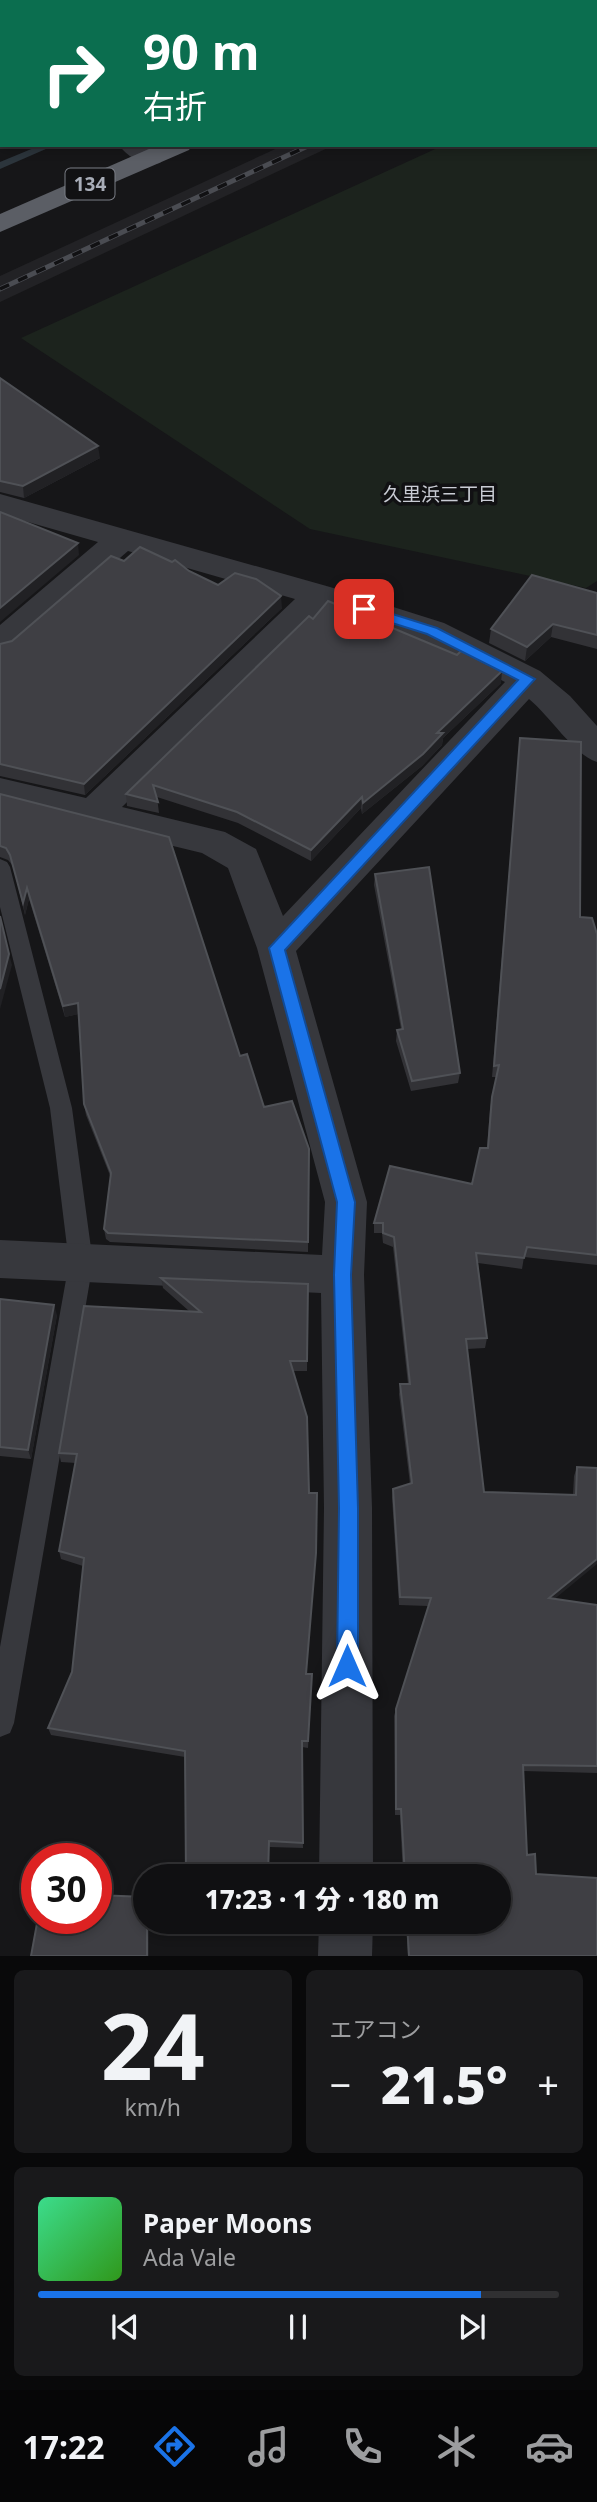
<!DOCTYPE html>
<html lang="ja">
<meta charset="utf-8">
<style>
body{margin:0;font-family:"Noto Sans","Noto Sans JP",sans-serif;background:#19191b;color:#f1f3f6;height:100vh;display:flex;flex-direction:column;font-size:26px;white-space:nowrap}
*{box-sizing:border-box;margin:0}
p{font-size:23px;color:#9c9d9f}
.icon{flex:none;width:38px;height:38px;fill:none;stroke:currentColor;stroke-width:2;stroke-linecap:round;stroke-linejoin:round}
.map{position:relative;height:1956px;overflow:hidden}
.panel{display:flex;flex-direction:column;gap:14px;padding:14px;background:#09090a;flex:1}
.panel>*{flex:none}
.guide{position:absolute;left:0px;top:0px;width:598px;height:147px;box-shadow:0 4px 10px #0003,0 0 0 2px #303032;background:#0b6e4f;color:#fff;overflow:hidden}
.speed{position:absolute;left:21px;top:1843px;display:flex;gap:14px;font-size:35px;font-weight:700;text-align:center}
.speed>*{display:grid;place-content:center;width:91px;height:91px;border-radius:50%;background:#101012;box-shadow:0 4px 10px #0003,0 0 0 2px #303032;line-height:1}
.speed .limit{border:10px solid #d22;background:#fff;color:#111}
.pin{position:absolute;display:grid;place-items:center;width:60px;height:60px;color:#fff;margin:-30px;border-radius:14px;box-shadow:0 4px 10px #0006}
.me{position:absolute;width:77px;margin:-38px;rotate:0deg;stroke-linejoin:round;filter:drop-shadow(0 0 5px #0008)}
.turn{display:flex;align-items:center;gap:24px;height:147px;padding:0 28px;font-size:32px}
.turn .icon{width:91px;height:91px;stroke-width:2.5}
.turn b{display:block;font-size:49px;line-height:60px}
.big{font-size:52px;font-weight:800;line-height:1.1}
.panel .tile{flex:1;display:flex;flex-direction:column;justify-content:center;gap:10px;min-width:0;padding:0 24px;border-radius:10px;background:#19191b}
.panel .dial{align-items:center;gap:0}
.dial b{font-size:91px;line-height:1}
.song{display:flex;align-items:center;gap:21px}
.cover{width:84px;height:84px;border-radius:10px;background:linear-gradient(135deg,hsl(150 70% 55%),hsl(110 70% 35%))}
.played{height:7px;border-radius:4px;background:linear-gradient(90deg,#1a73e8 85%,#303032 85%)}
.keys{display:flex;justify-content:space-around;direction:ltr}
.heat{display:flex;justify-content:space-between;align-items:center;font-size:38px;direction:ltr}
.panel .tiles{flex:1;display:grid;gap:14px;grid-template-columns:1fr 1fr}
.tile:last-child{grid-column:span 2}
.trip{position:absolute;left:133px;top:1864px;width:378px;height:70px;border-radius:35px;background:#101012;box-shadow:0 4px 10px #0003,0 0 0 2px #303032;font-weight:800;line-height:70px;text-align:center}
.tab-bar{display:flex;height:112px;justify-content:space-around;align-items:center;background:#060607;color:#9c9d9f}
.tab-bar .icon{width:49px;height:49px}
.tab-bar .selected{color:#1a73e8}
.tab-bar b{font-size:32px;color:#f1f3f6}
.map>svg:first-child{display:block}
</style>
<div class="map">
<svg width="597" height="1956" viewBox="0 0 597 1956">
<rect width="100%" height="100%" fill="#161618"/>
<!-- built -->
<polygon fill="#222225" points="284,145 334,145 0,302 0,276"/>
<!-- green -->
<polygon fill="#1c231d" points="597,78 597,581 586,588 310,529 21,338 444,145 597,145"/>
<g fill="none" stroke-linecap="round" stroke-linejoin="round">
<!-- stream -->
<g fill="#2c353c" fill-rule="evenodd">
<polygon points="390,0 400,0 401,2 391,2"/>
<polygon points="41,145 55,145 0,169 0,162"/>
</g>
<!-- service -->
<polygon fill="#37383d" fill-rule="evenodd" points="0,859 7,862 10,867 72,1108 93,1263 14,1723 10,1733 0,1737 0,1647 69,1263 50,1108 0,907"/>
<!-- minor -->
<g fill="#37383d" fill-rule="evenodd">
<path d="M0 494 330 587 444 623 540 671 570 696 597 726V762C573 754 550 716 529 699L296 951 367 1202 364 1275 372 1508 373 1876H319L324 1508 321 1293 0 1278V1240L322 1255 325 1202 257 948 228 868 202 853 0 804V778L86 798 295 599 128 551 12 651 0 654V625L98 542 0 514ZM325 608 420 639 505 682 283 916 256 849 225 832 122 807Z"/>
<polygon points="319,1922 373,1922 372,1956 318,1956"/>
</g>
<!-- tertiary -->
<g fill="#37383d" fill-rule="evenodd">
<rect x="0" y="56" width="2" height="15"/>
<path d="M119 145H148L164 158 160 163C145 167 128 158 119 145Z"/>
</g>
<!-- trunk -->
<g fill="#5b5e65" fill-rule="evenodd">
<polygon points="504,0 529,0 503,2"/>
<polygon points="158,145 192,145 189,150 0,232 0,214"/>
</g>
<defs>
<polyline id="rail" points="0,289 310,145"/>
</defs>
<!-- rail casing -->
<use href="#rail" stroke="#4a4c52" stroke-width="5"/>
<!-- rail -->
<use href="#rail" stroke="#111113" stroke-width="3.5" stroke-dasharray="10" stroke-linecap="butt"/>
</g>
<!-- wall -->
<g fill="#323236">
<polygon points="0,378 100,458 24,498 0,492"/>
<polygon points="124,561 189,571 218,585 282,608 85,795 0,776 0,644 12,641"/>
<polygon points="597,593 597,649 551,637 525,661 489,643 491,629"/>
<polygon points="313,619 501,683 443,738 442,745 422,766 362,814 361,808 311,861 238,823 157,797 159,813 127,806 126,794"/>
<polygon points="520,738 580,917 597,934 597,1265 524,1257 522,1269 478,1263 487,1338 485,1348 467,1349 484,1492 573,1495 574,1476 577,1467 597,1468 555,1599 597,1605 597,1773 523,1771 527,1855 536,1874 597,1956 408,1956 406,1922 499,1922 499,1876 403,1876 400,1815 395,1815 394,1716 396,1709 428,1606 399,1605 392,1498 393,1489 410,1484 399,1394 400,1384 408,1384 393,1247 383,1243 382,1233 374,1233 374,1223 472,1184 487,1148 490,1108 496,1077 492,1077"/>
<polygon points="0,794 240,1056 264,1107 309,1149 308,1252 110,1242 106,1239 104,1229 111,1178 86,1115 84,1104 78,1014 65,1017 29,899 25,915 13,866 8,860 0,857"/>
<polygon points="375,874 460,1073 458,1083 411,1091 396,1041 397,1030 401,1029 374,885"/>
<polygon points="161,1278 308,1284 307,1371 293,1371 307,1674 312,1674 308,1748 302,1747 303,1848 270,1847 185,1757 51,1735 48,1728 72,1672 83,1566 61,1559 59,1551 76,1463 61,1462 59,1453 189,1311 163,1288"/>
<polygon points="0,1299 57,1315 31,1459 0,1456"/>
<polygon points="232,1922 268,1922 268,1924"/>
</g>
<!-- shaded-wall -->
<g fill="#212124">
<polygon points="98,446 100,458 24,498 23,486"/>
<polygon points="78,543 79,555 0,622 0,608"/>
<polygon points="281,596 282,608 85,795 84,784"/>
<polygon points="553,624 551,637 525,661 527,647"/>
<polygon points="502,671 501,683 443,738 442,745 422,766 362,814 363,803"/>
<polygon points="362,797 361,808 311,861 311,850"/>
<polygon points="27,888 29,899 25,915 23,903"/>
<polygon points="9,954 12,965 0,1009 0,989"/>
<polygon points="78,1003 79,1014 65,1017 63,1006"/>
<polygon points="54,1305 57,1315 31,1459 28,1450"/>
<polygon points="597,1559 597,1564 546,1606 549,1598"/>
<rect x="147" y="1922" width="2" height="34"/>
</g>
<!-- building -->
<g fill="#3f3f44" stroke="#4f5156" stroke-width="2">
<polygon points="0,378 98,446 23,486 0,481"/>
<polygon points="0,512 78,543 0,608"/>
<polygon points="140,547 172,562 175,560 189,571 218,585 235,573 256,579 281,596 84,784 0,764 0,644 12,641 111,556 124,561"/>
<polygon points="532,575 597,593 597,635 553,624 527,647 491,629"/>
<polygon points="328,601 457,655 461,651 466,653 502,671 437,733 443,733 423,754 363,803 362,797 311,850 237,812 153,785 158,802 126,794 309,616 313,619"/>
<polygon points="520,738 581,742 580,917 592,918 597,934 597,1255 527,1247 524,1258 476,1253 487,1338 466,1339 484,1492 576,1495 577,1467 597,1468 597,1559 549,1598 597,1605 597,1766 523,1765 527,1855 535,1854 536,1874 597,1878 597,1956 409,1956 407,1922 499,1922 499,1876 405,1876 401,1809 396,1809 396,1709 431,1598 400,1597 393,1489 412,1483 400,1384 410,1384 394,1237 383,1233 383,1223 374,1223 390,1166 472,1184 480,1148 488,1148 492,1097 499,1065 494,1066"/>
<polygon points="0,794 169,837 240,1056 247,1054 264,1107 292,1101 309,1149 308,1242 108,1233 104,1229 111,1173 84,1104 78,1003 63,1006 27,888 23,903 10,855 6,848 0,846"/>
<polygon points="429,867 460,1073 412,1081 397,1030 403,1029 375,874"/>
<polygon points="0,916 9,954 0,989"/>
<polygon points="161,1278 308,1284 307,1361 290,1361 307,1417 309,1493 317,1493 316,1553 306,1674 312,1674 308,1741 302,1741 303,1843 269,1841 268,1876 186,1876 185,1751 48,1728 72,1672 84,1558 59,1551 77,1454 59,1453 84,1306 201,1312"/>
<polygon points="0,1299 54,1305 28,1450 0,1447"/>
<polygon points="96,1895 145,1897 145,1922 147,1922 147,1956 31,1956 38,1918 96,1918"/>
</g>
<!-- route -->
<polygon fill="#1a73e8" stroke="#114b97" stroke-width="2" points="364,605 437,628 535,679 285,950 355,1202 351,1275 358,1508 358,1666 355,1673 347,1676 340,1673 337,1666 339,1508 334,1275 337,1202 269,948 518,680 427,634 360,613 360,606"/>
<g text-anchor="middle" stroke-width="7" stroke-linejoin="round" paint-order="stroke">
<!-- shield labels -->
<rect fill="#111113" stroke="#7b7e86" stroke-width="2" x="65.5" y="168.5" width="49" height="31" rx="5"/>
<g font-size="19" font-weight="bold" fill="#a8adb8">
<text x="90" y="191">134</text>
</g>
<!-- far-neighbourhood labels -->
<g font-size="19" fill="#c9ccd4" stroke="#111113">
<text x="440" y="501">久里浜三丁目</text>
</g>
</g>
</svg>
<div class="speed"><div class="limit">30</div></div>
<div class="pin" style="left:364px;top:609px;background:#d93025"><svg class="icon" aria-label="arrive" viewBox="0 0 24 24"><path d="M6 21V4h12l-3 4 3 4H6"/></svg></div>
<svg class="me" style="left:347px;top:1666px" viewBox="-20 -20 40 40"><path d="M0-17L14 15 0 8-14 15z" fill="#1a73e8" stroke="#fff" stroke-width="4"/></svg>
<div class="trip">17:23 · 1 分 · 180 m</div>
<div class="guide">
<div class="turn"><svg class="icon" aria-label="right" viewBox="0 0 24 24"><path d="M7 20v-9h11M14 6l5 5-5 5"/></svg><div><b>90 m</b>右折</div></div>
</div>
</div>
<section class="panel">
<div class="tiles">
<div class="tile dial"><b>24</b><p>km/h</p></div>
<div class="tile"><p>エアコン</p>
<div class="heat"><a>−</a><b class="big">21.5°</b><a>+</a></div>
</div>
<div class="tile">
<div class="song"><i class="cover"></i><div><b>Paper Moons</b><p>Ada Vale</p></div></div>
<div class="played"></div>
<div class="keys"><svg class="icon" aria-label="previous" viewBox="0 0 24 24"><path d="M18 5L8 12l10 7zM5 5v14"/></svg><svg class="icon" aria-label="pause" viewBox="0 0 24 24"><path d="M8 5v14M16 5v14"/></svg><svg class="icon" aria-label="next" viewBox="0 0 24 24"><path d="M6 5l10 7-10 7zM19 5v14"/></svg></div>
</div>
</div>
</section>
<nav class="tab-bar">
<b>17:22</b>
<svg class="icon selected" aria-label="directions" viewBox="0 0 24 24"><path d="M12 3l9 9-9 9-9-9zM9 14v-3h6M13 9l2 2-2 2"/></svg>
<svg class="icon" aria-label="music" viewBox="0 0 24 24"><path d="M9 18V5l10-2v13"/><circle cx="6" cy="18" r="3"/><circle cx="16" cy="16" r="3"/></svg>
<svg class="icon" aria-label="phone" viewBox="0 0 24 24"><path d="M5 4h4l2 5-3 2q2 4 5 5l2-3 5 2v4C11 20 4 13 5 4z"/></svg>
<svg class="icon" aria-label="climate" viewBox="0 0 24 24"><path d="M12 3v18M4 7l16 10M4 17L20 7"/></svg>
<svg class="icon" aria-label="car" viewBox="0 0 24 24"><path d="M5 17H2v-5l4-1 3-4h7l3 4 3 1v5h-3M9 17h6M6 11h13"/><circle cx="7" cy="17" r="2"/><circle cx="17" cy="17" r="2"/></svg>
</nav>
